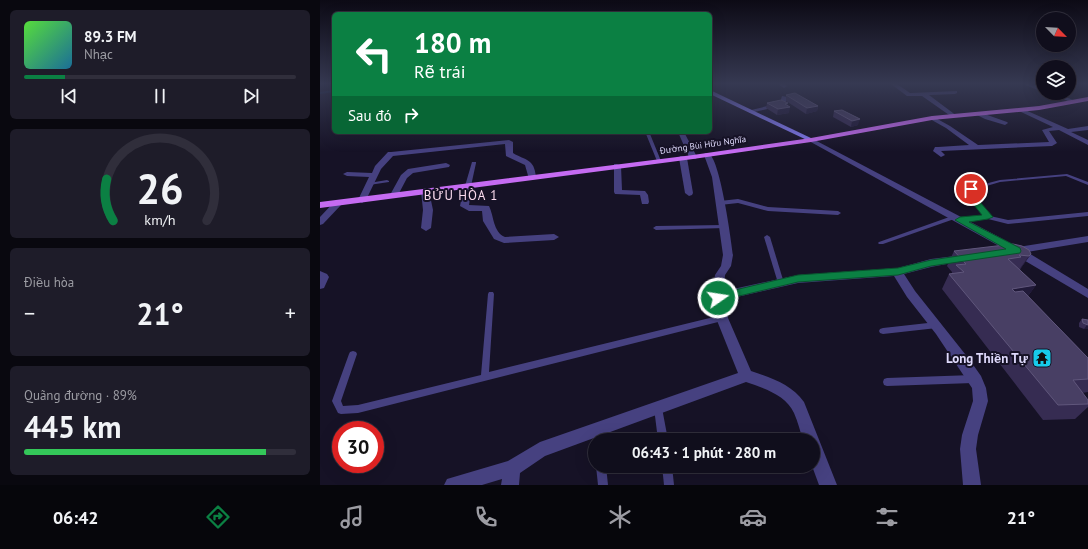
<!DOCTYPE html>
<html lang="vi">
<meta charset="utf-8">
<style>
body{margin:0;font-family:"PT Sans",sans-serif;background:#1e1c29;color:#f1f3f6;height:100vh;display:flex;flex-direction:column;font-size:15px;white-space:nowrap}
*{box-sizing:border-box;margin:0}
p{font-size:13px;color:#9c9ca3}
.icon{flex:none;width:22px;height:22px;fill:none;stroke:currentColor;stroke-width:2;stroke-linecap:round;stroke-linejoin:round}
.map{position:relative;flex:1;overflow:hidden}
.details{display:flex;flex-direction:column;gap:10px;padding:10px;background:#09080f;width:320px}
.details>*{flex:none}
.top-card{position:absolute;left:12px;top:12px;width:380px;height:122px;border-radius:6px;box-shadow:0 4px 16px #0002,0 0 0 1px #302e3b;background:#0b8043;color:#fff;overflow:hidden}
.needle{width:26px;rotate:114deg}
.fabs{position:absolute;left:716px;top:12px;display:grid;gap:8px}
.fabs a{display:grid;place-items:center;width:40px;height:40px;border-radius:50%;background:#100e1c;box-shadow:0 4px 16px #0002,0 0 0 1px #302e3b;font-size:20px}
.speed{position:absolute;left:12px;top:421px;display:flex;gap:8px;font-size:20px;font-weight:700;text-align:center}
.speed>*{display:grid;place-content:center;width:52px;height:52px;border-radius:50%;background:#100e1c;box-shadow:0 4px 16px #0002,0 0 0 1px #302e3b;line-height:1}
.speed .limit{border:6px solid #d22;background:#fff;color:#111}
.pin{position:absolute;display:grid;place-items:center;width:34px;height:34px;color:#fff;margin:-17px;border:2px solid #fff;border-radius:50%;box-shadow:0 1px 4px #0007}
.me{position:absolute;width:44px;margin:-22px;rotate:77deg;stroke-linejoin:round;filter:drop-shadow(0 0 3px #0008)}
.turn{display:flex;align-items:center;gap:14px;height:84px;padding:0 16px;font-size:18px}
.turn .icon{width:52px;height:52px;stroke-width:2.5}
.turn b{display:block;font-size:28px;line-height:34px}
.then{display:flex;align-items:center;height:38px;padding:0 16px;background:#0003;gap:8px;font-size:15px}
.big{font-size:30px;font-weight:600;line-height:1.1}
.details .card{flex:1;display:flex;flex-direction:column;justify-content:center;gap:6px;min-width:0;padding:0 14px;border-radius:6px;background:#1e1c29}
.details .dial{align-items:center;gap:0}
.dial svg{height:104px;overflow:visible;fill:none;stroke:#302e3b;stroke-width:7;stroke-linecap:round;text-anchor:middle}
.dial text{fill:#f1f3f6;stroke:none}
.song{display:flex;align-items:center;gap:12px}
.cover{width:48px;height:48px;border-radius:6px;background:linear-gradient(135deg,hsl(110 70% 55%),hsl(200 70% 35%))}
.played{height:4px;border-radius:2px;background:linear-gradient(90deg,#0b8043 15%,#302e3b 15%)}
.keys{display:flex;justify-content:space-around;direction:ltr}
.heat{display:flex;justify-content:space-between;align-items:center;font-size:22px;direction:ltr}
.charge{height:6px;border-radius:3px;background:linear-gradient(90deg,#34c759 89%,#302e3b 0)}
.trip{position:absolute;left:268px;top:433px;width:232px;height:40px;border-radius:20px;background:#100e1c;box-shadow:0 4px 16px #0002,0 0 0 1px #302e3b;font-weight:600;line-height:40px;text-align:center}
.menu{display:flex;height:64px;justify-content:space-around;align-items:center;background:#06060b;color:#9c9ca3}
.menu .icon{width:28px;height:28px}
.menu .selected{color:#0b8043}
.menu b{font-size:18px;color:#f1f3f6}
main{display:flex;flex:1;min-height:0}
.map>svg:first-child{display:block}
</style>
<main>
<section class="details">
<div class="card">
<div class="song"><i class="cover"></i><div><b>89.3 FM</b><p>Nhạc</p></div></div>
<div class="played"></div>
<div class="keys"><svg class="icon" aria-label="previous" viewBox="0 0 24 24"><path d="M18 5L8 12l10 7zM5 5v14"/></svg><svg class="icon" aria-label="pause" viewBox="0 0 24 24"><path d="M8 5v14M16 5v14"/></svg><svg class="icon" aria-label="next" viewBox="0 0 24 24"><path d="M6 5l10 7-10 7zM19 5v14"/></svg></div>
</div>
<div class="card dial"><svg viewBox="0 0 100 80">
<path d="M14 69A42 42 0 1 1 86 69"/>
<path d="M14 69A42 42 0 0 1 9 37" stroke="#0b8043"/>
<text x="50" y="56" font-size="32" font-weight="700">26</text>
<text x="50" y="72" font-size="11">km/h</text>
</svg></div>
<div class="card"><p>Điều hòa</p>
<div class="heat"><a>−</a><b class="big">21°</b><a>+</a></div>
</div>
<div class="card"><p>Quãng đường · 89%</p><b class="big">445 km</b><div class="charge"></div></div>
</section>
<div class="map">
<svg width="768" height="485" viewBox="0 0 768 485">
<rect width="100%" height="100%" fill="#161226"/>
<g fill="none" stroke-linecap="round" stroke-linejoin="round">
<!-- stream -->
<polyline stroke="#132548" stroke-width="2" points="0,93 14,91"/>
<!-- lane -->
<g fill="#464180" fill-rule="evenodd">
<polygon points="390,113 393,114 390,116"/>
<polygon points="327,133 330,134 341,161 341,162 337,162 337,161 326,134"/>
<polygon points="152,162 156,162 156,163 151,186 148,188 145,186"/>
<polygon points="747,174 768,182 768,185 746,176 680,182 653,190 653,195 670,216 688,220 768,212 768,216 688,224 668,219 640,222 637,220 640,218 664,216 647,195 649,188 680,180"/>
<polygon points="67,180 69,181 69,182 49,185 47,184 49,183"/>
<polygon points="418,199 448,207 518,211 521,213 518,215 448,211 418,203 400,205 397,203 400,201"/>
<polygon points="635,215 637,216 638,217 637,218 563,244 559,244 558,243 559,242"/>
<polygon points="403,225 406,227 405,228 336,230 333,228 336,226"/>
<polygon points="447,235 450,237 464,283 463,285 459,285 458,283 444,237"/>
<polygon points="169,292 173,292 174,294 169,372 402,315 405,316 406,318 405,320 402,321 38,413 21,414 18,413 12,401 29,354 30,352 33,351 36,352 37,354 21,401 23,406 38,405 161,375 168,294"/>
<polygon points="617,322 620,323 621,325 620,327 617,328 563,334 560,333 559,331 560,329 563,328"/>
<polygon points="653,375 656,376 657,379 656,382 653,383 567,386 564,385 563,382 564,379 567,378"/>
<polygon points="338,404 341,405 342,408 348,440 338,440 334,408 335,405"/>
<polygon points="278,424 281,426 283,429 284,440 275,440 275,442 273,429 275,426"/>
<polygon points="276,466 286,466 288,485 278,485"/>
<polygon points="342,466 352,466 354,485 344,485"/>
</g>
<!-- street -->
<g fill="#464180" fill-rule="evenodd">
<polygon points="458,84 464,84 467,86 464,88"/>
<polygon points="571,84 577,84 590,93 637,91 637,93 635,94 609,95 637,116 632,117 602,96 587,96"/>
<polygon points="703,84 711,84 723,88 723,92"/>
<polygon points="728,93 736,93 758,102 753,103"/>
<polygon points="462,96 467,97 465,105 430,113 427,111 460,103"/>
<polygon points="699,109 703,109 748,129 768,126 768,130 751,132 768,140 768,145 739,130 729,131 737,143 732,146 621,151 625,155 621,157 613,151 615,147 618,147 649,145 626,128 610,119 609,118 612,116 630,126 658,145 729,142 722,130 733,127 699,111"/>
<polygon points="659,112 687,122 688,123 685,125 665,119 657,115 657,113"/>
<polygon points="358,132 364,132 377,157 376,159 373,159 369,157"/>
<polygon points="491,138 698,247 768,236 768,242 707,252 768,289 768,298 690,252 489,141 489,139"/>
<path d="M189 140 193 142V153C206 161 214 158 216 177L215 179H209L205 165 186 156 185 144 73 156 61 169 46 200 42 203 38 200 49 177 27 176 23 174 27 172 52 173 55 166 68 152H71Z"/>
<path d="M385 153H388C400 157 411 239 413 255L411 266 405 275 404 291 478 275 578 268 611 259 643 255 647 256 648 258 647 260 611 267 584 274 595 291 649 359 661 376 666 388 668 401 658 435 656 449 661 485H643L640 449 642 435 653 401 652 388 616 334 587 297 574 276 478 283 404 300 408 318 431 371C452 378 471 384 484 402L517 485H499L492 466 493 440H483C480 431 478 422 474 413 466 395 444 388 426 382L225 456 200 473 199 485H181L182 479 162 485H124L127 479 188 461 220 442 418 373 396 318 392 297 395 275 401 266 403 255 392 177 384 155Z"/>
<polygon points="360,156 363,156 367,158 373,193 372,195 369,196 365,193 359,158"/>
<polygon points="126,163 130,165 129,167 93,173 87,178 77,197 74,198 70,195 81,175 88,169"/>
<polygon points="294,164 297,164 301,166 302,190 325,191 328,195 329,202 328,204 322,204 320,195 295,194 294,192"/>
<path d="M148 183 152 186 149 205 169 206C174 216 173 232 185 237L234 234 239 237 234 240 184 243 174 239 163 221 162 211H149L140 206 144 186Z"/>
<polygon points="105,188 109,191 113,210 111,228 106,231 101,228 103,210 101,191"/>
<polygon points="18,200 21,201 22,203 21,205 3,224 0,225 0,217 15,201"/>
<polygon points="0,271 7,274 9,277 4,288 0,289"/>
</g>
<!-- secondary -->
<polygon fill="#827af3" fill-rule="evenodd" points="390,90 493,139 495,140 489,141 390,94"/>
<!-- primary -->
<polygon fill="#c56bf2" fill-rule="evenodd" points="768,97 768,101 719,110 612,120 491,142 373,159 0,208 0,202 373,155 491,138 612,116 719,106"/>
</g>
<!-- wall -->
<g fill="#362c52">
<polygon points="466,95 498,106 497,111 486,114 466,101"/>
<polygon points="447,103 468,106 469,113 457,115 446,108"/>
<polygon points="522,110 538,125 531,127 513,117 514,111"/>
<polygon points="634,251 711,254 701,268 700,270 716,285 708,296 768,358 768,392 762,393 768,400 768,407 755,419 723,420 622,289 629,274 632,273 632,272 627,266"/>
<polygon points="762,319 768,320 768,329 764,329 759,327 759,323"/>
</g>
<!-- shaded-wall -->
<g fill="#211a39">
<polygon points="468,103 468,107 470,107 469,113 457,115 458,109 465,104"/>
<polygon points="498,106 497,111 486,114 487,108"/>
<polygon points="540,119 538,125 531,127 532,121"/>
<polygon points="711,254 701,268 699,270 709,256"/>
<polygon points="716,285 705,300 682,304 692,289"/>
<polygon points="767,325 768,325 768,329 764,329"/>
</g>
<!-- building -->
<g fill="#483f64" stroke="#60577c">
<polygon points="475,93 498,106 487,108 466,95"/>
<polygon points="461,100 468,103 465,104 470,107 458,109 447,103"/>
<polygon points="522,110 540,119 532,121 514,111"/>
<polygon points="693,244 702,246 709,250 711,254 709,256 699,255 701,257 688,259 716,285 692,289 695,292 703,291 768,358 768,379 753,380 768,400 768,404 738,405 629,274 644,272 636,265 646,264 634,251"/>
<polygon points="762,319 768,320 768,325 763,323"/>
</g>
<!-- sky -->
<linearGradient id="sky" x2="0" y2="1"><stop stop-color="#0c0a15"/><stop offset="0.55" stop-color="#363952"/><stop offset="1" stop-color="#363952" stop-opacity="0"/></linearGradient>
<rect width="768" height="152" fill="url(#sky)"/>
<!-- route -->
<polygon fill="#0b8043" stroke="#07532c" points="651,186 655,189 654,195 673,217 668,219 649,222 700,248 701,251 700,253 611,266 578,275 478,282 398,301 394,300 392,298 394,295 398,294 478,275 578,268 611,260 686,249 635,220 640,217 662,215 646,195 647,189"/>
<!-- icons -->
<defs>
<symbol id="temple-square" viewBox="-11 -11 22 22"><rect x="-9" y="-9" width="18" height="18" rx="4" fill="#17cbea" stroke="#161226"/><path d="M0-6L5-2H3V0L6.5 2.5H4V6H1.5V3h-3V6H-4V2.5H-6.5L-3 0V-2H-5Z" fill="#111"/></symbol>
</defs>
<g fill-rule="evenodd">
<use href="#temple-square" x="711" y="347" width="22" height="22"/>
</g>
<g text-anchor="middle" stroke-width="4" stroke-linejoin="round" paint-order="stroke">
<!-- far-street labels -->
<g font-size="9" fill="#dfdafc" stroke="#161226">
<text transform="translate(383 145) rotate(-8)" y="3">Đường Bùi Hữu Nghĩa</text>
</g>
<!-- quarter labels -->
<g font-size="13" letter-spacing="1" fill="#fcdcef" stroke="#161226">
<text x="141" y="200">BỬU HÒA 1</text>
</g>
<!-- near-poi labels -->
<g font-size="13" font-weight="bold" fill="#dfdafc" stroke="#161226" text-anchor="end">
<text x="708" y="363">Long Thiền Tự</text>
</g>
</g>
</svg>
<div class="fabs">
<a><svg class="needle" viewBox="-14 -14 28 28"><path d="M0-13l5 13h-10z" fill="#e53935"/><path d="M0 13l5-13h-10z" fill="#9c9ca3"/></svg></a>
<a><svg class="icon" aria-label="layers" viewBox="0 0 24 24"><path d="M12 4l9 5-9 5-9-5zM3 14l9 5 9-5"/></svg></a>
</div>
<div class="speed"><div class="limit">30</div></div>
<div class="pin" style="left:651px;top:189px;background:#d93025"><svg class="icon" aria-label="arrive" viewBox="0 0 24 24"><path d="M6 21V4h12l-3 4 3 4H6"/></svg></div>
<svg class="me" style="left:398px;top:298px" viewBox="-20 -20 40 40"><circle r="17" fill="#0b8043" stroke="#fff" stroke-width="3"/><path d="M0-11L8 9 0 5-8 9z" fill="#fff"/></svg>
<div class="trip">06:43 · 1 phút · 280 m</div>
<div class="top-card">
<div class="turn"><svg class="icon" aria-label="left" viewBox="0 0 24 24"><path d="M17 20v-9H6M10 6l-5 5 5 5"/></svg><div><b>180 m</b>Rẽ trái</div></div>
<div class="then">Sau đó<svg class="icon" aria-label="right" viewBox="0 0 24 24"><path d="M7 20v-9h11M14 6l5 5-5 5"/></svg></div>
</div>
</div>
</main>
<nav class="menu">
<b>06:42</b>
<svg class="icon selected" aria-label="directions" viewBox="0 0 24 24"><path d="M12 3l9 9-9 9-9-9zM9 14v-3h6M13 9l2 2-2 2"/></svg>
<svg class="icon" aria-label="music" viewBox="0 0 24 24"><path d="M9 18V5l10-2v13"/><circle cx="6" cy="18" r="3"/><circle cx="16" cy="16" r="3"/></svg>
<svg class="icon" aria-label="phone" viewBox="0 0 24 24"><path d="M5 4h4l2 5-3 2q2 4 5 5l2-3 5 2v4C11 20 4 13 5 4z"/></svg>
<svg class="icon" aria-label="climate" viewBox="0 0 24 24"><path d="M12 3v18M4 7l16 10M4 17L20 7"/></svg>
<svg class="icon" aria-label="car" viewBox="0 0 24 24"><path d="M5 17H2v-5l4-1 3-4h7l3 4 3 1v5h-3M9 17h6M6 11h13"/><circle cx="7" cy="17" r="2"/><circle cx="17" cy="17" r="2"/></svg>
<svg class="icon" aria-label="filters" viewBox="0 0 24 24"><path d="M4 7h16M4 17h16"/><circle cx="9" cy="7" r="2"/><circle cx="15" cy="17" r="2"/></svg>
<b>21°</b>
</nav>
